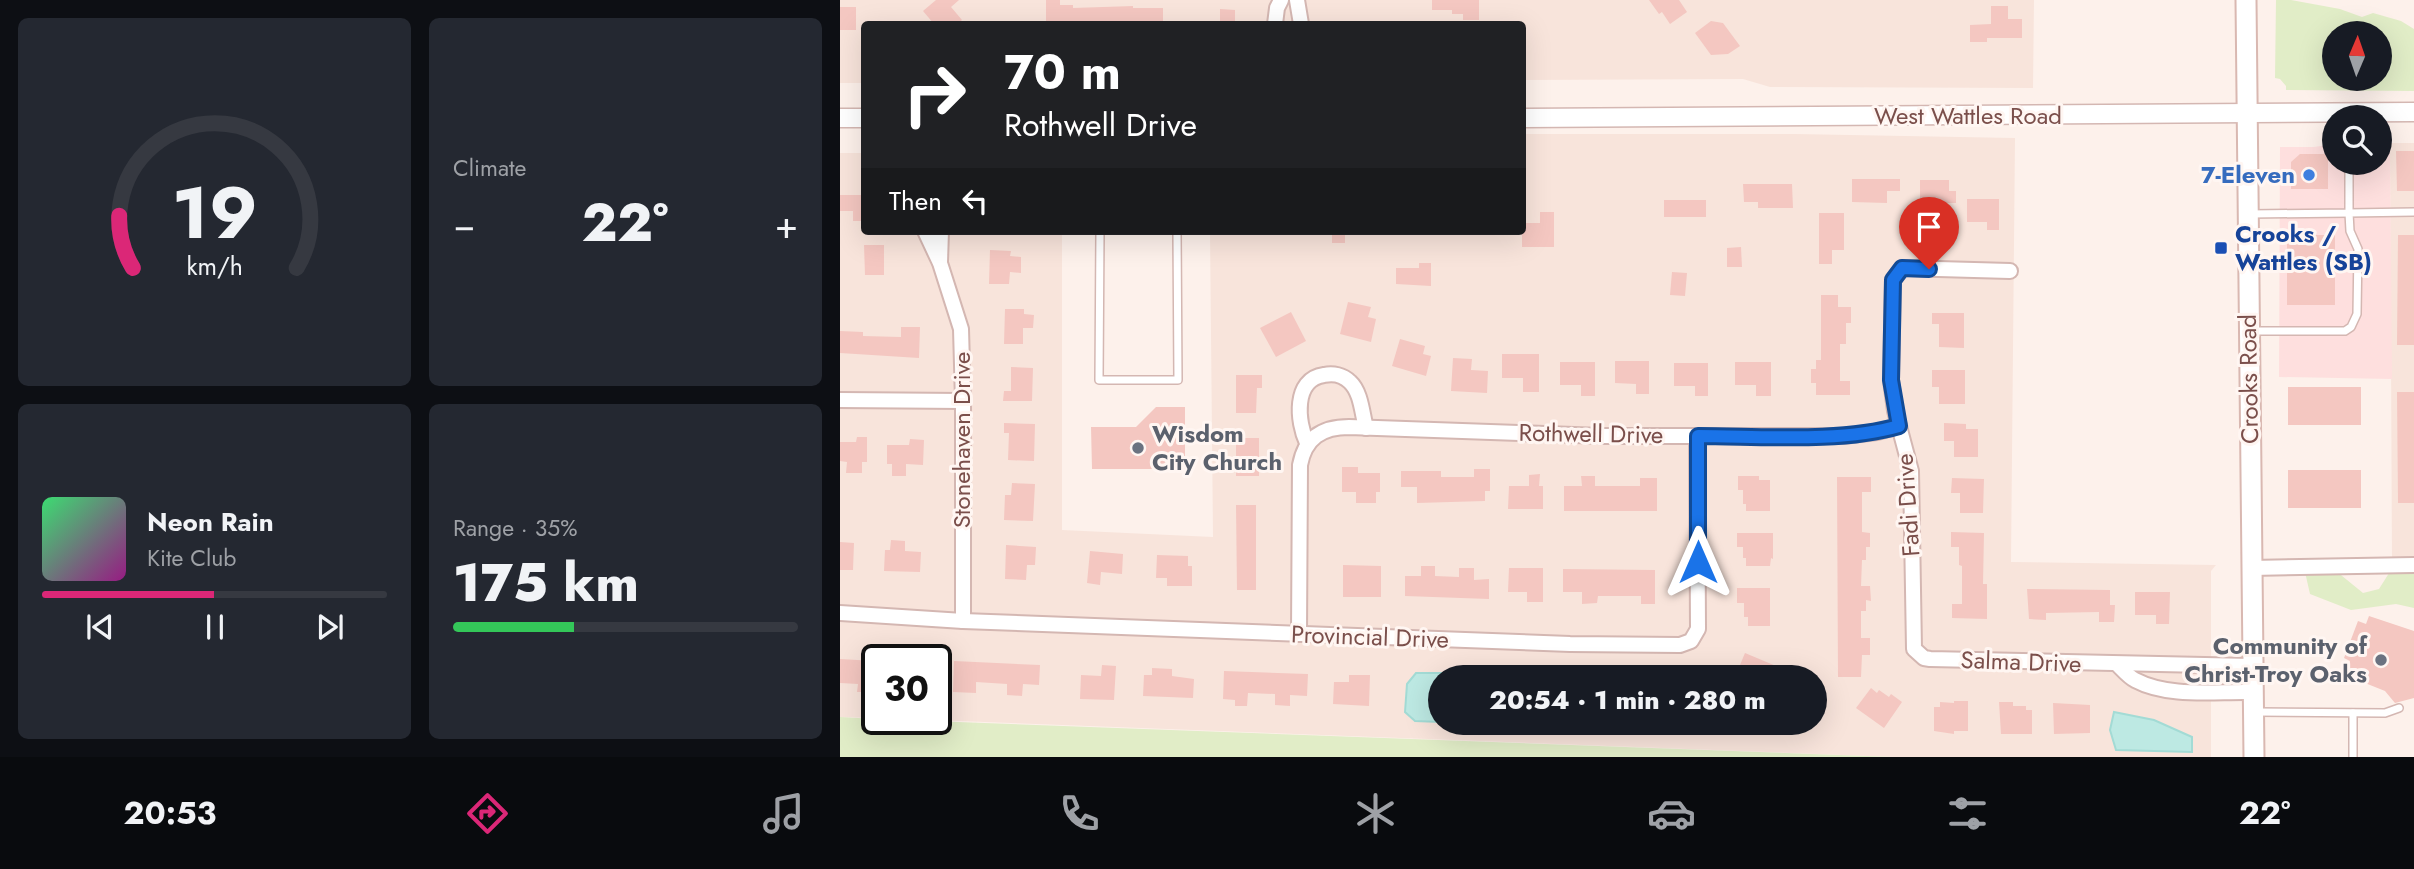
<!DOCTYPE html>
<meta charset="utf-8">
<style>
body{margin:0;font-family:Jost,sans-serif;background:#242831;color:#f1f3f6;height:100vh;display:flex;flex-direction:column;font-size:26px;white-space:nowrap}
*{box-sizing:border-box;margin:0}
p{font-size:23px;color:#9ea1a6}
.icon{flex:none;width:38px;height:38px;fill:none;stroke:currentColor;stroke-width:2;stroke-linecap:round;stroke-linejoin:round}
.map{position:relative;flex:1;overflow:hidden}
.sheet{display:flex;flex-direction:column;gap:18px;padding:18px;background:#0d0f14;width:840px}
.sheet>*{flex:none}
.hud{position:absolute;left:21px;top:21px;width:665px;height:214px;border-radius:7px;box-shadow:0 7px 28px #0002;background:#202124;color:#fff;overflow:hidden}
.needle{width:46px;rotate:2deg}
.buttons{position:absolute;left:1482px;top:21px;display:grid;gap:14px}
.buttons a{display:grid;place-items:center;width:70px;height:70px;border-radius:50%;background:#171b24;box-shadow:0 7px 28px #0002;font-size:35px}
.speed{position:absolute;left:21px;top:644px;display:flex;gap:14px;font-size:35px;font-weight:700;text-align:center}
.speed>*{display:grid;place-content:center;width:91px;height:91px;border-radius:50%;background:#171b24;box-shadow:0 7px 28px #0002;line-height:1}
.speed .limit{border:4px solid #111;border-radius:10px;background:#fff;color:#111}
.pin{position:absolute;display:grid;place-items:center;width:60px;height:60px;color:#fff;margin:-72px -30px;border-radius:50% 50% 50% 0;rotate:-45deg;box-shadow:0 0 7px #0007}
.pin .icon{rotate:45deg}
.me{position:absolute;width:77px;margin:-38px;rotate:0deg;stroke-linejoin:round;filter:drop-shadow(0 0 5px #0008)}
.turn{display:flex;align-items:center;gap:24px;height:147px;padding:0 28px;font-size:32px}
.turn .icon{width:91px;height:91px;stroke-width:2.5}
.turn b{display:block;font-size:49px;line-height:60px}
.then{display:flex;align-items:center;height:66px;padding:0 28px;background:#0003;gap:14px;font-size:26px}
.big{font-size:52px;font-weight:800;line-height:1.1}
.sheet .card{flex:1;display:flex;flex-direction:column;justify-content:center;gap:10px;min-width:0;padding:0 24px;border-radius:10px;background:#242831}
.sheet .dial{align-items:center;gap:0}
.dial svg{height:182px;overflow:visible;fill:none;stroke:#363941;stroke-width:7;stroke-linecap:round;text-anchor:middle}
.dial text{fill:#f1f3f6;stroke:none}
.song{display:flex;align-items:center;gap:21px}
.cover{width:84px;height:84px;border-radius:10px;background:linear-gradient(135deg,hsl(140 70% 55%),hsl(310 70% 35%))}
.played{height:7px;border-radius:4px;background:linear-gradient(90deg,#db2777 50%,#363941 50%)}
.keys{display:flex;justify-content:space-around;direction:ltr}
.heat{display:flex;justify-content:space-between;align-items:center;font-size:38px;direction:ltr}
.charge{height:10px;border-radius:5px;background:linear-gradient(90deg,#34c759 35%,#363941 0)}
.sheet .tiles{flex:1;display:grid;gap:18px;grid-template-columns:repeat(2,1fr)}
.trip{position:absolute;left:588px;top:665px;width:399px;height:70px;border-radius:35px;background:#171b24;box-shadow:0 7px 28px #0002;font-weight:800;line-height:70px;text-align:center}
.menu{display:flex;height:112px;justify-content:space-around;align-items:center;background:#090b0e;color:#9ea1a6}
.menu .icon{width:49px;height:49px}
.menu .current{color:#db2777}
.menu b{font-size:32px;color:#f1f3f6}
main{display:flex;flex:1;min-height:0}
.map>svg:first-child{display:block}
</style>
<main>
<section class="sheet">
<div class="tiles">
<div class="card dial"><svg viewBox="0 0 100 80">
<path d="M14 69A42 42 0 1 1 86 69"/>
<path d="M14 69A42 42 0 0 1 8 46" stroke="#db2777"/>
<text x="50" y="56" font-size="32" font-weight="700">19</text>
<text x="50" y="72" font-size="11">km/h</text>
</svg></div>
<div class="card"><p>Climate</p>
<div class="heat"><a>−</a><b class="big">22°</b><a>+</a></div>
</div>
<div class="card">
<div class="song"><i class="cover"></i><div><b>Neon Rain</b><p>Kite Club</p></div></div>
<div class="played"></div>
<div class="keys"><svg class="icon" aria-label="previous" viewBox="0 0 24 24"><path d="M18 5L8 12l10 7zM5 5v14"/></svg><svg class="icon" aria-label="pause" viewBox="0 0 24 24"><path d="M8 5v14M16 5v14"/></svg><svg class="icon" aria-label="next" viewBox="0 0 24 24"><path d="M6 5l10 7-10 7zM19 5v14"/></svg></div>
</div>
<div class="card"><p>Range · 35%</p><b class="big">175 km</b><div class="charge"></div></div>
</div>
</section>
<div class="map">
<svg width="1574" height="757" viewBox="0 0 1574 757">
<rect width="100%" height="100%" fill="#fdf1eb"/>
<!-- residential -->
<g fill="#f8e4db" fill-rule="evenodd">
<polygon points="0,0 1194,0 1193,88 930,87 903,79 683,80 682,24 24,24 24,83 0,83"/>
<path d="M683 134H955L1175 138 1171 562 1376 565 1371 571V757H1054L67 719H96V660H37V718L0 717V153H24V231H222V530L373 537 370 231H682ZM600 677H975V723H600Z"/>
<polygon points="1550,143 1574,143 1574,559 1552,559"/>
</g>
<!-- commercial -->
<polygon fill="#fedfde" points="1540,143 1550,143 1552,379 1439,377 1440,147 1474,147 1494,144 1494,163 1540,163"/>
<!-- green -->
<g fill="#e1edc7" fill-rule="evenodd">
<path d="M1436 0H1451L1500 9 1522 17 1533 13 1561 21 1574 29V91L1446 90V86L1440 79 1435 78ZM1494 33H1540V79H1494Z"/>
<polygon points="1551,570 1574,571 1574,608 1556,604 1511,610 1470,594 1465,572 1496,571 1523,593 1539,589"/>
<polygon points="0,717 37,719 1053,757 0,757"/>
</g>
<!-- water -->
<g fill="#bde9e3" stroke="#a3dbd5" stroke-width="2">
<polygon points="576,673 624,673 637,677 600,677 600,722 575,721 565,712 567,684"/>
<polygon points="1274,712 1314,720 1352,737 1352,752 1276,750 1270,730"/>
</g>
<!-- building -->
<g fill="#f4c7c1">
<polygon points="96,0 119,0 111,7 122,20 117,24 94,24 83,11"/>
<polygon points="206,0 220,0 220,5 233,5 233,8 293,6 293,8 323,8 323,24 206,24"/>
<polygon points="592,0 639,0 639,20 623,20 623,14 612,14 612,10 592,10"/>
<polygon points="809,0 839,0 847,12 830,24 822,12 819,14"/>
<polygon points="1151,6 1168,6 1168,19 1182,19 1182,38 1147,38 1147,42 1130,42 1130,25 1151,24"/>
<rect x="0" y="7" width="16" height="23"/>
<polygon points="380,9 395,10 395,24 380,24"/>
<polygon points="871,21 883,23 900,46 888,54 871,55 855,33"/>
<polygon points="1556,151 1574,151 1574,191 1557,191"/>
<polygon points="1460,154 1488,154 1488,189 1451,189 1451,162"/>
<polygon points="1012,179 1060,179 1060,191 1047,191 1047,203 1012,202"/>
<polygon points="1080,180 1109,180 1109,191 1116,191 1116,203 1080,203"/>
<polygon points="903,184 952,184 953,208 918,208 918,202 904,202"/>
<polygon points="0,195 24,195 24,221 13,221 13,211 0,211"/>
<polygon points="1127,199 1159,199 1159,230 1147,230 1147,222 1127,222"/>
<rect x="824" y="200" width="42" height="17"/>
<polygon points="700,212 714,212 714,247 682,247 682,223 700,223"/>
<polygon points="979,213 1004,213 1004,250 992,250 992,264 979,264"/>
<rect x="492" y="231" width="13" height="12"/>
<rect x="1447" y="235" width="48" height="70"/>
<polygon points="1558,235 1574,235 1574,345 1557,345"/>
<polygon points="24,245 44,245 44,275 25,275"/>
<polygon points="901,247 902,267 887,267 887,248"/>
<polygon points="150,250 171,251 170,256 181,257 181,273 170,272 169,284 149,284"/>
<polygon points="579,263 591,263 591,286 556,284 556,268 579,268"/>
<polygon points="832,272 847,273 845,296 830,295"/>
<polygon points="981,295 998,295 998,307 1011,307 1011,323 1006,323 1006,344 1000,344 1000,381 1010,381 1010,395 976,395 976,383 971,383 971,369 976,369 976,360 981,360"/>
<polygon points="508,302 531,307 528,317 536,319 531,342 500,334"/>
<polygon points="165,309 184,309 184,314 194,315 193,328 183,328 183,344 164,344"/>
<polygon points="451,312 466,341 436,357 420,328"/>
<polygon points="1092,313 1124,313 1124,348 1099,347 1099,324 1092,324"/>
<polygon points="61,327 80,327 79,358 0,353 0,331 23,332 23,336 61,337"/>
<polygon points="560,339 585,346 583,354 591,356 586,376 552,366"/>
<polygon points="662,354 699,354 699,392 683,392 683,378 662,378"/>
<polygon points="613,358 632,359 631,370 648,371 647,393 611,391"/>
<polygon points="775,361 809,361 809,394 796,394 796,384 775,383"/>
<polygon points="720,362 755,362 755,396 741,396 741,385 720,385"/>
<polygon points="895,362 931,362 931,396 916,396 916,385 895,385"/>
<polygon points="834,363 868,363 868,396 855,396 855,386 834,386"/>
<polygon points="171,367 193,368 192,401 163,401 164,391 171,391"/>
<polygon points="1092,370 1125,370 1125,404 1099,404 1099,387 1092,387"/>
<polygon points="396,375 422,375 422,388 417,388 416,413 396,413"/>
<rect x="1448" y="387" width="73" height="38"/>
<polygon points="1557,392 1574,392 1574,503 1558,503"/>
<polygon points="316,407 345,407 345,469 252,469 251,427 296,427"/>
<polygon points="164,423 195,424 194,461 168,460 169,433 164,433"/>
<polygon points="1104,423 1126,424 1126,429 1138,429 1138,457 1114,457 1114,441 1104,441"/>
<polygon points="17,437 27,437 27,462 22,462 22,473 6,473 7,462 0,461 0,442 16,442"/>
<rect x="396" y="438" width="23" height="38"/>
<polygon points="70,439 84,440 83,465 66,464 66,476 52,476 52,464 47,464 47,445 69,445"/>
<polygon points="502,467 518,467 518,473 540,473 540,492 536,492 536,503 516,503 516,492 502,492"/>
<polygon points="634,469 650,469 650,491 645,491 645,501 577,503 577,487 561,487 561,471 601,471 601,477 634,477"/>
<rect x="1448" y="470" width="73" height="38"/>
<polygon points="700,474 699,486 703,486 703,509 668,509 669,486 689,486 689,475"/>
<polygon points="741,476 755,476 755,486 800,486 800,478 817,478 817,511 724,511 724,486 742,486"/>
<polygon points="898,476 919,476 919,480 930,480 930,511 906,511 906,504 903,504 903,490 898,490"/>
<polygon points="997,477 1031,477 1031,492 1022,492 1022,532 1030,533 1030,547 1026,547 1026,560 1022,560 1021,586 1030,586 1031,601 1026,600 1026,611 1021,611 1021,638 1030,638 1030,655 1022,655 1021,677 998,677"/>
<polygon points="1112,478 1144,479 1143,513 1120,513 1120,493 1111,493"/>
<polygon points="172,483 195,484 193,521 164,520 165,495 171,495"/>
<polygon points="396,505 416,505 416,590 397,590"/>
<polygon points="1111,532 1144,533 1143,584 1147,584 1147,619 1112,618 1112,604 1122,604 1122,566 1119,565 1119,547 1111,547"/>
<polygon points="897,533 933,533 933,559 931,558 930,566 906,566 906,558 903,558 903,547 897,547"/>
<polygon points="51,540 65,541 65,551 81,552 80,572 44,571 45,550 50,550"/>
<polygon points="0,542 14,543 13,570 0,570"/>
<polygon points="166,545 196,547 195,565 187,565 186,580 165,579"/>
<polygon points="250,551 283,554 282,574 261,572 260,585 247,583"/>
<polygon points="317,555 348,556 348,566 352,566 352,586 327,586 327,578 316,578"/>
<polygon points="503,565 541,566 541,597 503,597"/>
<polygon points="581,566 595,566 595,576 619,577 619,568 634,568 634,580 649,579 649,599 565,596 565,576 581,576"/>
<polygon points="669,568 703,568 703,602 687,602 687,592 668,592"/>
<polygon points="723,569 815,570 815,604 801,604 801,596 758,596 757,603 742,604 742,592 723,592"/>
<polygon points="897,588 930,588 930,626 908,626 908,617 904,617 904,603 897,603"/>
<polygon points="1187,589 1270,590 1270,605 1275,605 1274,622 1259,622 1259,612 1206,613 1206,620 1189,619"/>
<polygon points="1295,592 1330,592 1329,624 1316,624 1316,615 1295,615"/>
<polygon points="1529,616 1574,631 1574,698 1555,703 1545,691 1505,675 1510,661 1504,658 1518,621 1526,624"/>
<polygon points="905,653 936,666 931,677 907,677 911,670 900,665"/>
<polygon points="0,659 35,661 34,692 17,692 18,684 0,683"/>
<polygon points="114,661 200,665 199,685 183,684 182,696 167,695 167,684 136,682 136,693 113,692"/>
<polygon points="262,665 276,666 274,700 240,699 241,675 261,676"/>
<polygon points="312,668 332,669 332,676 354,679 353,698 303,696 304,675 312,675"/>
<polygon points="384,671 468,674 467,696 450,695 450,706 435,705 435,694 408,693 407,706 395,706 395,700 383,699"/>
<polygon points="509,675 530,675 529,706 493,704 494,682 509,682"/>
<polygon points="1031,688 1037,693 1039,690 1049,697 1051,694 1062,702 1044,728 1016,708"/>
<polygon points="1114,701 1128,701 1128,731 1114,731 1114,734 1094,731 1094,707 1100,707 1100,702 1114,703"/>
<polygon points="1159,702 1173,702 1173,706 1186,706 1186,710 1192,710 1192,734 1161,734"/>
<polygon points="1213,703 1250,705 1250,733 1214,734"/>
</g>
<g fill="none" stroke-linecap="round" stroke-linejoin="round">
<defs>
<g id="service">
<polyline points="1411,214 1509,213 1509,163"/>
<polyline points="260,231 259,380 338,380 337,231"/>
<polyline points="1410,331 1505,331 1511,327 1517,314 1518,249 1510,231 1509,213 1574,212"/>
<polyline points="1417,712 1545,713 1559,708"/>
<polyline points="1513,713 1513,757"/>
</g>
<g id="minor">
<polyline points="457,0 461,24"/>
<polyline points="435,24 437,8 441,0"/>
<polyline points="85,231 100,263 121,329 123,401 123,621"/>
<polyline points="100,262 101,231"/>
<polyline points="1170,271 1062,268 1053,280 1051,380 1055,411 1071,471 1074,649 1084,658 1090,659 1411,666"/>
<polyline points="0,400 123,401"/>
<path d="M467 443C457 422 453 379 484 375 493 373 503 375 510 382 521 392 522 413 526 428"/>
<polyline points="1411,568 1574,565"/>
<polyline points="0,613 123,621 730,644 840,645 851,641 858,629 857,436"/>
<path d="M459 634 460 465C465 438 482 427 509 427L763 436H1003L1037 432 1059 426"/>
<path d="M1278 665C1283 670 1289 677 1295 680 1329 698 1375 691 1412 692"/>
</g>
<g id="tertiary">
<polyline points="0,118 24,118"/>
<polyline points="682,118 1574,112"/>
</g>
<polyline id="secondary" points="1406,0 1414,757"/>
</defs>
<!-- service casing -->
<use href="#service" stroke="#d4b7b2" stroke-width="10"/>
<!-- minor casing -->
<use href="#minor" stroke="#d4b7b2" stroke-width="18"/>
<!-- tertiary casing -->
<use href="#tertiary" stroke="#d4b7b2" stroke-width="21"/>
<!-- secondary casing -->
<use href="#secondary" stroke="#d9b8b1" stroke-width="23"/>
<!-- service -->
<use href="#service" stroke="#fff" stroke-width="7"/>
<!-- minor -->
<use href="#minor" stroke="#fff" stroke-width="14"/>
<!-- tertiary -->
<use href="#tertiary" stroke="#fff" stroke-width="18"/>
<!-- secondary -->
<use href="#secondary" stroke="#fff" stroke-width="19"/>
</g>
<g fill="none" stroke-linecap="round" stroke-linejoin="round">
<defs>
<path id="route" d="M858 562V436C919 436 1001 443 1059 426L1051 380 1053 280 1062 268 1089 269"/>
</defs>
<!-- route casing -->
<use href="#route" stroke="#114b97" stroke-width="18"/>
<!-- route -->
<use href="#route" stroke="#1a73e8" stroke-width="12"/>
</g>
<!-- markers -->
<circle fill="#3f7fe0" stroke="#fff6f2" stroke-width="2.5" cx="1469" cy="175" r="7"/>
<rect fill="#1a4fb4" stroke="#fff6f2" stroke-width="2.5" x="1374" y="241" width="14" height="14" rx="3.5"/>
<g fill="#6b7280" stroke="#fff6f2" stroke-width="2.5">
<circle cx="298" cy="448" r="7"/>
<circle cx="1541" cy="660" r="7"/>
</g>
<g text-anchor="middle" stroke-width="6" stroke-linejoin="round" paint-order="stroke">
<!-- street labels -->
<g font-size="24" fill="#7b4f4b" stroke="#fff6f2">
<text x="1128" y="124">West Wattles Road</text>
<text transform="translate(1409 379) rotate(-91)" y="8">Crooks Road</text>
<text transform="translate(751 434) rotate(1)" y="8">Rothwell Drive</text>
<text transform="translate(122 440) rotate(-90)" y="8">Stonehaven Drive</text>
<text transform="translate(1068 505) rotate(-94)" y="8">Fadi Drive</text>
<text transform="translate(530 637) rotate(2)" y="8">Provincial Drive</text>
<text transform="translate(1181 662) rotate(2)" y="8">Salma Drive</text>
</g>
<!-- shop labels -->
<g font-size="24" font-weight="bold" fill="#366cbe" stroke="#fff6f2" text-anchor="end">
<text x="1455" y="183">7-Eleven</text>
</g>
<!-- transit labels -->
<g font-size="24" font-weight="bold" fill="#164399" stroke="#fff6f2" text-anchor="start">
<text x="1395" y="242">Crooks /<tspan x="1395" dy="28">Wattles (SB)</tspan></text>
</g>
<!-- worship labels -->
<g font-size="24" font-weight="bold" fill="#5b616d" stroke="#fff6f2" text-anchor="start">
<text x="312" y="442">Wisdom<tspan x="312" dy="28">City Church</tspan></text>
<text x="1527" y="654" text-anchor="end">Community of<tspan x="1527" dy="28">Christ-Troy Oaks</tspan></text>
</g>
</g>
</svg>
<div class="buttons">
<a><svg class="needle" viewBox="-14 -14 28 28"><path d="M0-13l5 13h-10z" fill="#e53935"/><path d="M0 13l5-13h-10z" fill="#9ea1a6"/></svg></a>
<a><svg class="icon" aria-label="search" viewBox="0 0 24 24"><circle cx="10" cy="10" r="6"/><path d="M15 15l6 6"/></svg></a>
</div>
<div class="speed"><div class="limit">30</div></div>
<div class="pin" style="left:1089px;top:269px;background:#d93025"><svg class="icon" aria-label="arrive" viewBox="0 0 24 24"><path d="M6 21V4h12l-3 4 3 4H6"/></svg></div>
<svg class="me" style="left:858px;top:562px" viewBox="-20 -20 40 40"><path d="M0-17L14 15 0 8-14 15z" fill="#1a73e8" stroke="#fff" stroke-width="4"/></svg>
<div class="trip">20:54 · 1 min · 280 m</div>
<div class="hud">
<div class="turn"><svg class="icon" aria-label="right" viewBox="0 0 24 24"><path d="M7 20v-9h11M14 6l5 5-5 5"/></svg><div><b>70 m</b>Rothwell Drive</div></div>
<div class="then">Then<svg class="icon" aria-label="left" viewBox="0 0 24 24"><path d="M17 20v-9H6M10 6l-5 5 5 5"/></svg></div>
</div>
</div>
</main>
<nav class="menu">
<b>20:53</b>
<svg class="icon current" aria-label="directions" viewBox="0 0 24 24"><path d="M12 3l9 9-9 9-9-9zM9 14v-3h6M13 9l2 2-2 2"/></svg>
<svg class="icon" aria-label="music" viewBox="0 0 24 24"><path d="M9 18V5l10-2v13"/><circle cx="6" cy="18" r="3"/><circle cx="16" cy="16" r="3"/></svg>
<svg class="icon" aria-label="phone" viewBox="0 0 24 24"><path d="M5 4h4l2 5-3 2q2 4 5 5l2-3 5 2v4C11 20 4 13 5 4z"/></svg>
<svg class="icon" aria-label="climate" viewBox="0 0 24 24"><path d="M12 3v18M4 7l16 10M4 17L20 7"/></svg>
<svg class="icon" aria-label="car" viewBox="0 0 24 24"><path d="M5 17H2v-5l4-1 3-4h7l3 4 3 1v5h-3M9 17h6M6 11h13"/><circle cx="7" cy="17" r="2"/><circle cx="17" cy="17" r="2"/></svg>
<svg class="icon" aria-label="filters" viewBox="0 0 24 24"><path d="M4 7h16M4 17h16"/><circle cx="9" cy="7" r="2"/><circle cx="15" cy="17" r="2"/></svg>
<b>22°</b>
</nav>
